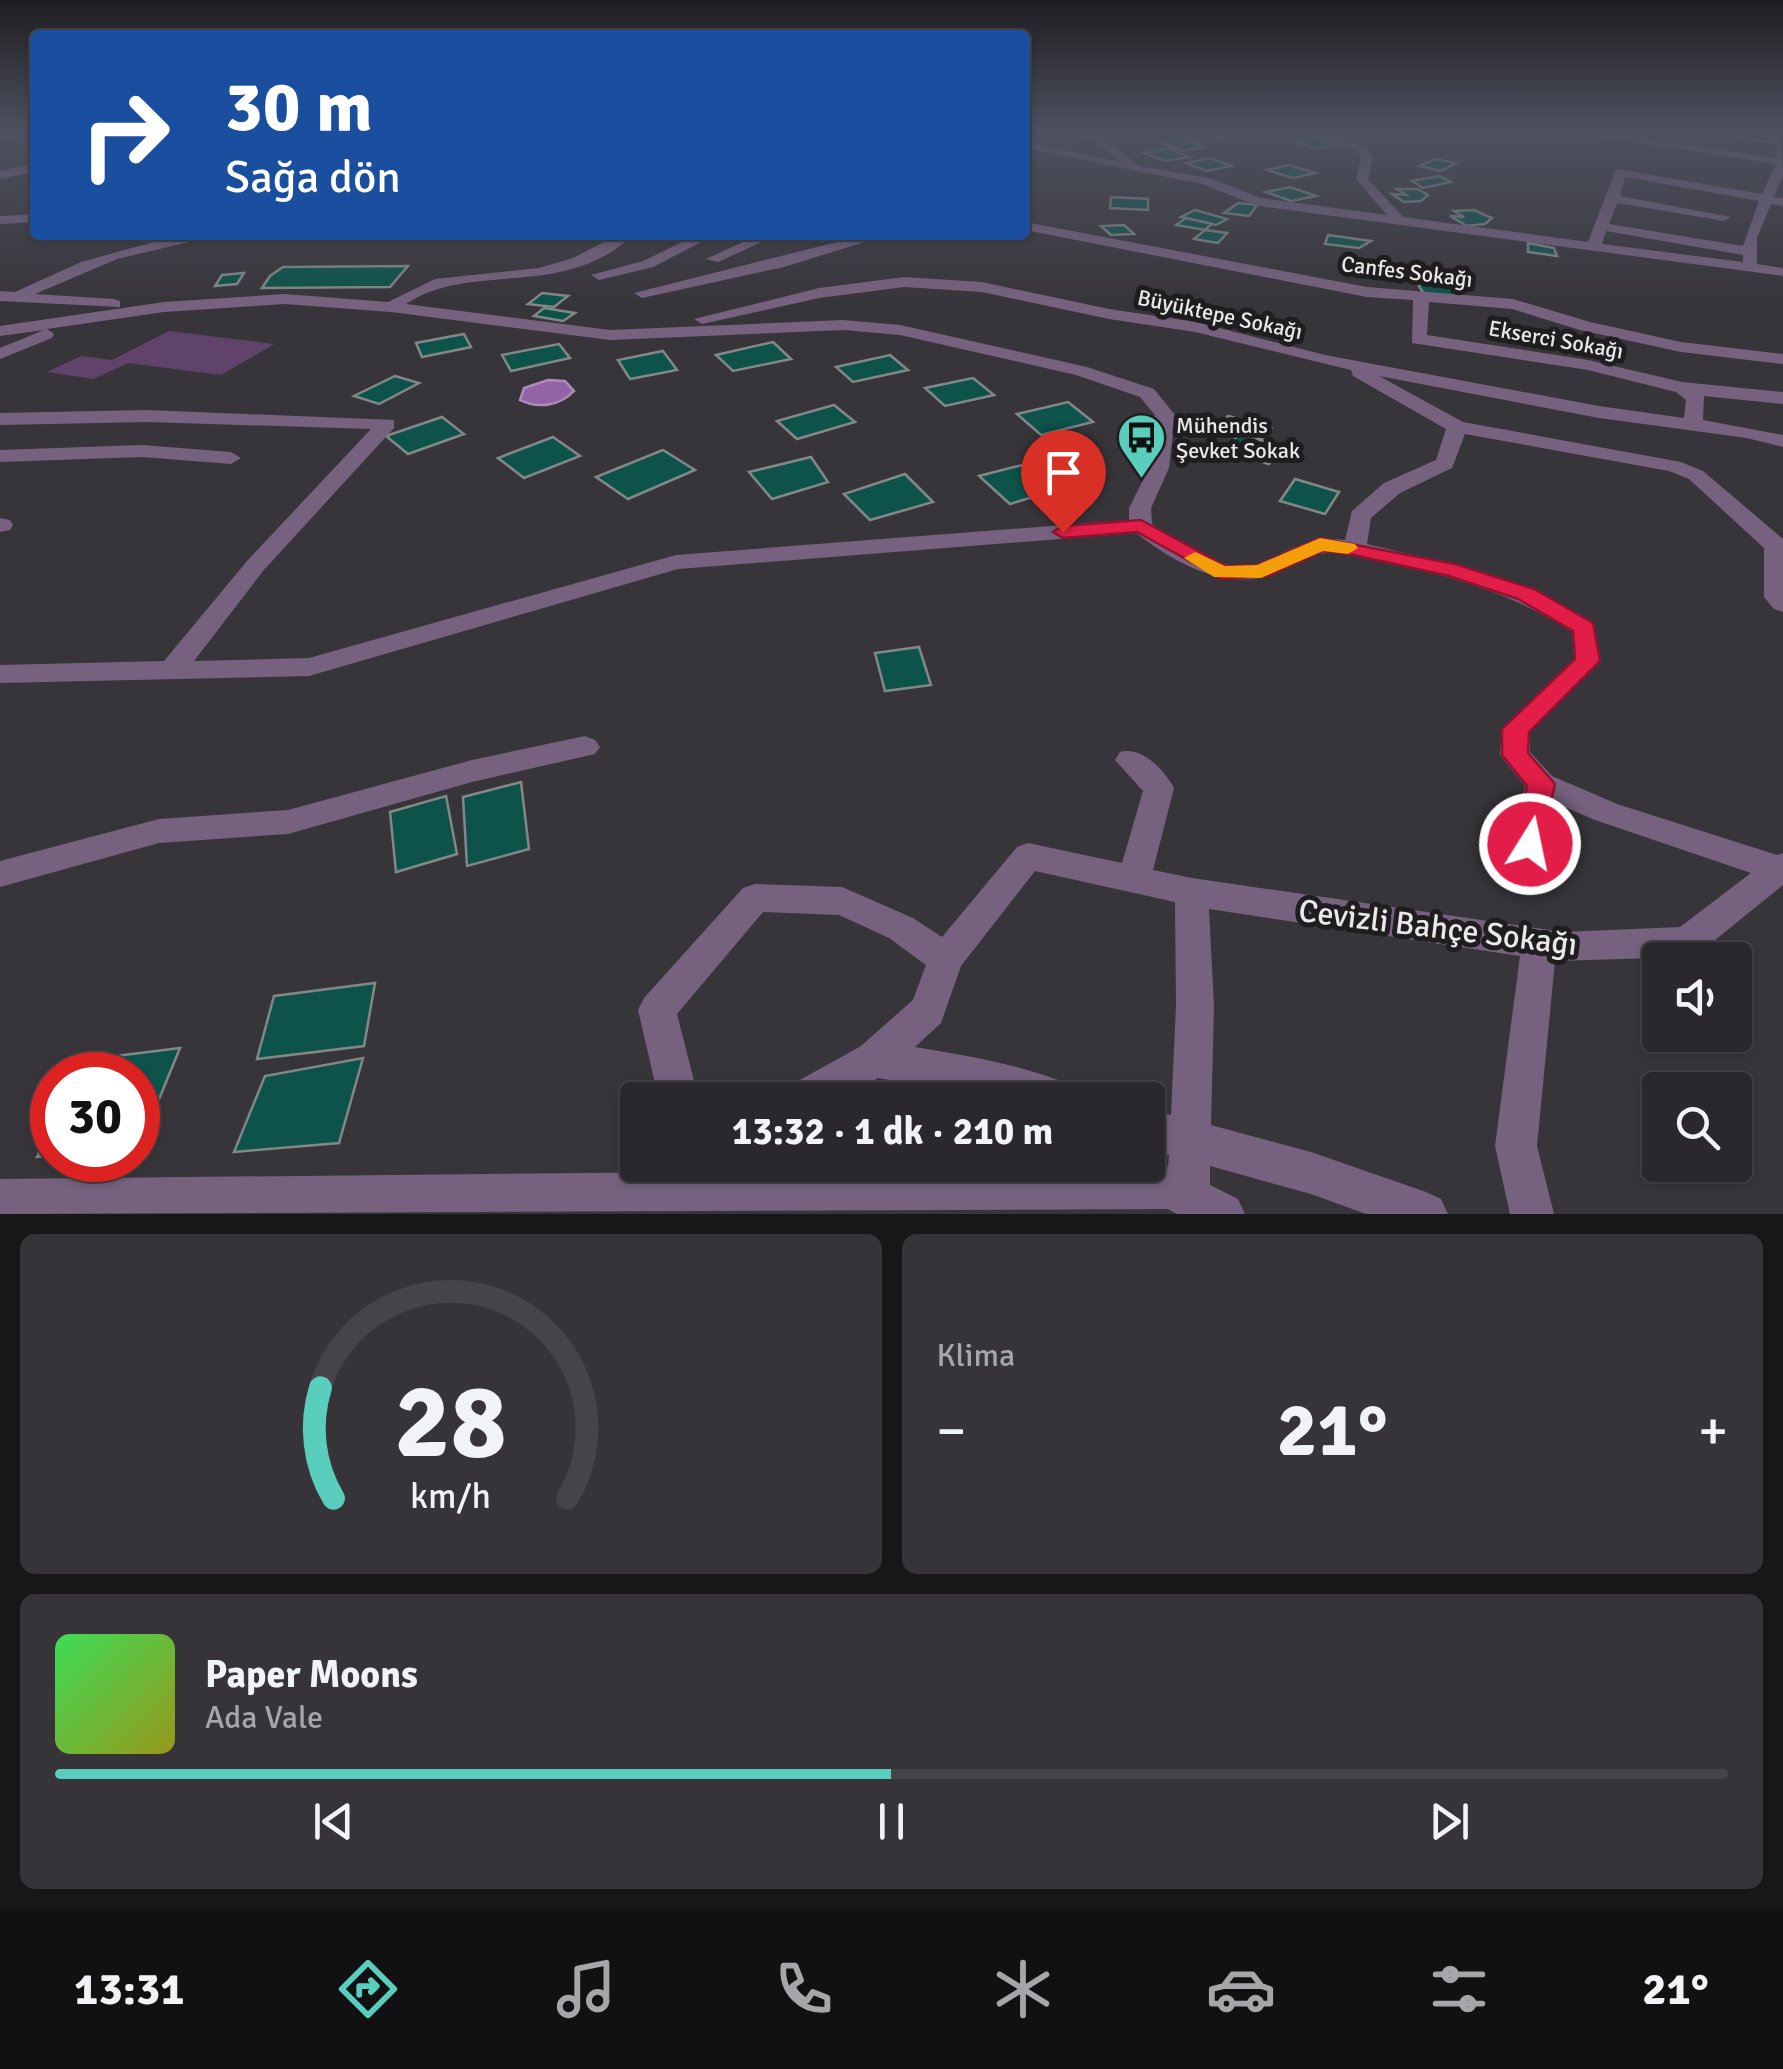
<!DOCTYPE html>
<html lang="tr">
<meta charset="utf-8">
<style>
body{margin:0;font-family:Signika,sans-serif;background:#363438;color:#f1f3f6;height:100vh;display:flex;flex-direction:column;font-size:38px;white-space:nowrap}
*{box-sizing:border-box;margin:0}
p{font-size:32px;color:#a5a6a9}
.icon{flex:none;width:55px;height:55px;fill:none;stroke:currentColor;stroke-width:2;stroke-linecap:round;stroke-linejoin:round}
.map{position:relative;height:1214px;overflow:hidden}
.sheet{display:flex;flex-direction:column;gap:20px;padding:20px;background:#171618;flex:1}
.sheet>*{flex:none}
.guide{position:absolute;left:30px;top:30px;width:1000px;height:210px;border-radius:10px;box-shadow:0 2px 8px #0004,0 0 0 2px #464448;background:#1a4fa0;color:#fff;overflow:hidden}
.buttons{position:absolute;left:1642px;top:942px;display:grid;gap:20px}
.buttons a{display:grid;place-items:center;width:110px;height:110px;border-radius:10px;background:#2a282c;box-shadow:0 2px 8px #0004,0 0 0 2px #464448;font-size:50px}
.speed{position:absolute;left:30px;top:1052px;display:flex;gap:20px;font-size:50px;font-weight:700;text-align:center}
.speed>*{display:grid;place-content:center;width:130px;height:130px;border-radius:50%;background:#2a282c;box-shadow:0 2px 8px #0004,0 0 0 2px #464448;line-height:1}
.speed .limit{border:15px solid #d22;background:#fff;color:#111}
.pin{position:absolute;display:grid;place-items:center;width:85px;height:85px;color:#fff;margin:-102px -42px;border-radius:50% 50% 50% 0;rotate:-45deg;box-shadow:0 0 10px #0007}
.pin .icon{rotate:45deg}
.me{position:absolute;width:110px;margin:-55px;rotate:10deg;stroke-linejoin:round;filter:drop-shadow(0 0 8px #0008)}
.turn{display:flex;align-items:center;gap:35px;height:210px;padding:0 30px;font-size:45px}
.turn .icon{width:130px;height:130px;stroke-width:2.5}
.turn b{display:block;font-size:70px;line-height:85px}
.big{font-size:75px;font-weight:700;line-height:1.1}
.sheet .tile{flex:1;display:flex;flex-direction:column;justify-content:center;gap:15px;min-width:0;padding:0 35px;border-radius:15px;background:#363438}
.sheet .dial{align-items:center;gap:0}
.dial svg{height:260px;overflow:visible;fill:none;stroke:#464448;stroke-width:7;stroke-linecap:round;text-anchor:middle}
.dial text{fill:#f1f3f6;stroke:none}
.song{display:flex;align-items:center;gap:30px}
.cover{width:120px;height:120px;border-radius:15px;background:linear-gradient(135deg,hsl(130 70% 55%),hsl(60 70% 35%))}
.played{height:10px;border-radius:5px;background:linear-gradient(90deg,#5acebd 50%,#464448 50%)}
.keys{display:flex;justify-content:space-around;direction:ltr}
.heat{display:flex;justify-content:space-between;align-items:center;font-size:55px;direction:ltr}
.sheet .tiles{flex:1;display:grid;gap:20px;grid-template-columns:1fr 1fr}
.tile:last-child{grid-column:span 2}
.trip{position:absolute;left:620px;top:1082px;width:545px;height:100px;border-radius:10px;background:#2a282c;box-shadow:0 2px 8px #0004,0 0 0 2px #464448;font-weight:700;line-height:100px;text-align:center}
.menu{display:flex;height:160px;justify-content:space-around;align-items:center;background:#111012;color:#a5a6a9}
.menu .icon{width:70px;height:70px}
.menu .current{color:#5acebd}
.menu b{font-size:45px;color:#f1f3f6}
.map>svg:first-child{display:block}
</style>
<div class="map">
<svg width="1783" height="1214" viewBox="0 0 1783 1214">
<rect width="100%" height="100%" fill="#38353a"/>
<!-- green -->
<polygon fill="#5f436a" points="169,331 274,344 221,375 128,363 94,379 47,372 81,356 112,360"/>
<!-- water -->
<path fill="#9263a5" stroke="#ad8bba" stroke-width="2.5" d="M548 380 565 381 574 391C560 406 538 409 520 400L524 388Z"/>
<!-- building -->
<g fill="#0d534a" stroke="#818887" stroke-width="2.5">
<polygon points="1204,131 1223,138 1201,142 1181,135"/>
<polygon points="1734,132 1770,134 1778,142 1742,139"/>
<polygon points="1313,138 1339,144 1319,149 1294,142"/>
<polygon points="1185,139 1204,147 1182,151 1163,143"/>
<polygon points="1168,148 1189,157 1165,161 1144,153"/>
<polygon points="1210,158 1231,166 1207,171 1186,163"/>
<polygon points="1435,159 1456,163 1441,171 1419,166"/>
<polygon points="1289,165 1315,173 1293,178 1267,170"/>
<polygon points="1440,176 1451,182 1423,188 1412,181"/>
<polygon points="1290,187 1316,196 1291,201 1266,192"/>
<polygon points="1397,189 1418,189 1428,195 1421,201 1404,202 1392,194 1406,195"/>
<polygon points="1111,197 1148,199 1148,210 1110,208"/>
<polygon points="1238,203 1257,205 1249,216 1224,213"/>
<polygon points="1195,210 1227,219 1216,225 1181,217"/>
<polygon points="1474,210 1492,218 1485,224 1467,226 1450,216 1464,217 1454,211"/>
<polygon points="1186,218 1212,224 1205,230 1176,225"/>
<polygon points="1124,225 1134,234 1111,235 1101,226"/>
<polygon points="1205,230 1227,233 1218,243 1194,239"/>
<polygon points="1328,235 1371,241 1359,248 1325,244"/>
<polygon points="1528,243 1554,248 1557,256 1528,252"/>
<polygon points="408,266 390,287 262,288 270,276 283,267"/>
<polygon points="244,273 237,284 215,286 222,275"/>
<polygon points="1412,275 1445,277 1458,296 1424,294"/>
<polygon points="542,293 568,296 554,307 528,304"/>
<polygon points="544,308 575,313 563,321 534,316"/>
<polygon points="464,334 471,347 422,357 416,343"/>
<polygon points="773,342 791,359 733,371 716,355"/>
<polygon points="559,344 570,358 511,371 502,355"/>
<polygon points="663,351 677,370 630,379 618,360"/>
<polygon points="890,355 908,370 853,382 836,367"/>
<polygon points="395,376 419,383 379,404 354,396"/>
<polygon points="973,378 994,395 945,406 925,388"/>
<polygon points="1068,402 1093,422 1041,435 1017,414"/>
<polygon points="834,405 855,422 797,439 777,421"/>
<polygon points="1228,416 1271,428 1261,439 1218,427"/>
<polygon points="442,417 464,434 408,454 386,436"/>
<polygon points="1239,434 1282,446 1269,464 1225,451"/>
<polygon points="553,437 580,456 524,478 498,458"/>
<polygon points="663,450 695,470 628,499 596,477"/>
<polygon points="811,457 828,482 772,499 749,472"/>
<polygon points="1038,461 1072,485 1010,504 979,476"/>
<polygon points="905,474 933,502 870,520 844,494"/>
<polygon points="1295,479 1339,492 1325,514 1280,501"/>
<polygon points="919,647 931,685 885,691 875,653"/>
<polygon points="521,782 529,849 467,866 463,797"/>
<polygon points="446,796 457,854 396,872 390,812"/>
<polygon points="375,983 364,1046 257,1059 274,996"/>
<polygon points="180,1048 141,1143 138,1143 138,1075 77,1075 84,1060"/>
<polygon points="363,1058 339,1143 234,1152 265,1076"/>
<polygon points="52,1125 52,1155 37,1157"/>
</g>
<g fill="none" stroke-linecap="round" stroke-linejoin="round">
<!-- minor -->
<g fill="#76627e" fill-rule="evenodd">
<polygon points="35,131 34,134 0,139 0,133"/>
<path d="M1050 131 1103 136 1139 166 1209 178 1261 198 1387 215 1356 179 1361 158 1357 150 1304 131H1320L1366 146 1373 158 1368 179 1403 217 1588 242 1616 169 1762 194 1776 164 1563 131H1591L1776 158 1777 141 1769 131H1780L1783 175 1774 197 1783 198V206L1771 204 1757 238V264L1783 268V276L1258 206 1202 184 1025 148V142L1120 162 1096 141ZM1625 177 1759 201 1743 246 1609 224 1617 203 1724 221 1731 217 1620 196ZM1606 231 1743 255V262L1602 244Z"/>
<polygon points="35,164 35,172 0,179 0,171"/>
<polygon points="35,214 35,222 0,224 0,216"/>
<path d="M1025 222 1367 287 1513 299 1590 322 1681 342 1783 354V364L1681 352 1580 330 1512 309 1429 302 1427 335 1588 360 1682 382 1783 392V404L1704 396 1703 420 1783 435V447L1747 438 1599 418 1379 376 1463 422 1681 462 1703 471 1783 539V612L1774 609 1764 597V548L1689 479 1669 471 1465 434 1452 468 1400 493 1371 518 1367 544C1447 564 1523 578 1593 623L1601 661 1530 732V752L1552 776 1617 804 1777 855 1783 853V885L1699 953 1687 957 1555 961 1537 1146 1554 1214H1510L1495 1146 1520 956 1209 909 1214 1006 1211 1125 1311 1152 1426 1192 1441 1199 1448 1214H1366L1311 1194 1210 1166V1185L1238 1199 1245 1214H1177L1168 1209 0 1214V1179L1168 1167 1169 1155 1148 1149V1109L1171 1115 1176 1006 1175 902 1035 871 961 966 941 1023 915 1047C970 1056 1022 1065 1074 1086L1080 1100H1002L878 1078 841 1100H783L789 1086 861 1046 913 1000 926 965 889 938 839 915 763 912 677 1014 699 1100H659L638 1010 644 998 743 888 755 884 842 887 913 918 942 937 1017 847 1028 843 1122 863 1143 791 1115 760 1120 752C1141 746 1164 769 1174 788L1153 870 1192 878 1563 932 1680 927 1751 873 1595 820 1553 802 1542 874 1537 884 1525 887 1513 884 1508 874 1525 786 1500 755 1502 729 1574 659 1572 632C1503 586 1420 568 1340 553 1312 550 1298 565 1274 574 1224 592 1174 562 1136 533L678 569 309 676 0 683V665L164 661 247 561 371 429 147 422 0 425V413L147 410 394 420V428L263 571 194 661 309 658 676 555 1129 520V508L1149 468 1155 415 1140 397 1076 375 900 335 843 330 610 340 391 312 285 304 164 312 47 329 54 334 52 338 0 359V348L44 330 0 336V326L164 302 285 294 388 302 435 279 539 268 573 258 617 235H633C563 301 471 260 406 304L610 330 843 320 900 325 1087 367 1154 389 1175 415 1169 468 1151 508 1152 524C1181 545 1224 577 1262 562 1292 550 1310 535 1345 540L1352 511 1384 483 1436 460 1446 429 1353 376 1351 370 1195 332 1109 319 982 292 904 287 819 298 702 324 694 319 819 288 904 277 982 282 1109 309 1196 322 1325 355 1599 406 1684 418 1686 400 1676 392 1588 370 1412 343 1413 300 1367 297 1025 230Z"/>
<polygon points="179,235 219,235 117,259 35,294 114,299 120,301 120,307 0,301 0,291 15,292 81,262"/>
<polygon points="275,235 407,235 400,239 282,239"/>
<polygon points="697,235 715,235 653,267 599,280 591,275 643,261"/>
<polygon points="758,235 777,235 718,262 706,259"/>
<polygon points="865,235 887,235 784,267 642,298 634,293"/>
<polygon points="142,445 231,452 241,458 231,464 142,457 0,462 0,450"/>
<polygon points="0,518 10,520 13,525 10,530 0,532"/>
<polygon points="585,736 595,740 600,747 595,754 472,782 288,834 159,843 0,887 0,861 159,819 288,810 472,760"/>
</g>
</g>
<!-- sky -->
<linearGradient id="sky" x2="0" y2="1"><stop stop-color="#1f1d20"/><stop offset="0.44" stop-color="#4d5160"/><stop offset="1" stop-color="#4d5160" stop-opacity="0"/></linearGradient>
<rect width="1783" height="301" fill="url(#sky)"/>
<!-- route -->
<polygon fill="#e11d48" stroke="#92132f" stroke-width="2.5" points="1141,520 1226,566 1257,565 1320,538 1455,564 1534,589 1593,623 1600,661 1529,732 1528,753 1555,784 1540,852 1530,856 1520,852 1515,844 1527,786 1502,755 1502,729 1575,659 1573,631 1518,599 1449,576 1354,555 1323,551 1268,576 1222,579 1137,532 1063,538 1053,532 1063,526"/>
<!-- slow -->
<polygon fill="#f59e0b" points="1320,538 1355,544 1358,548 1348,554 1323,551 1261,578 1214,577 1184,558 1195,552 1225,566 1257,565"/>
<!-- icons -->
<defs>
<symbol id="bus-pin" viewBox="-11 -11 22 30"><path d="M0 17L-7.5 6A9.5 9.5 0 1 1 7.5 6Z" fill="#5acebd" stroke="#1f1d1f"/><path d="M-5-6H5V4H4V6H2V4H-2V6H-4V4H-5ZM-3.5-4V0h7V-4ZM-3.5 1.2v1.5H-2V1.2ZM2 1.2v1.5H3.5V1.2Z" fill="#111"/></symbol>
</defs>
<g fill-rule="evenodd">
<use href="#bus-pin" x="1114" y="410" width="55" height="75"/>
</g>
<g text-anchor="middle" stroke-width="10" stroke-linejoin="round" paint-order="stroke">
<!-- far-street labels -->
<g font-size="22" fill="#ebe8ec" stroke="#1f1d1f">
<text transform="translate(1407 271) rotate(7)" y="8">Canfes Sokağı</text>
<text transform="translate(1220 314) rotate(12)" y="8">Büyüktepe Sokağı</text>
<text transform="translate(1556 339) rotate(10)" y="8">Ekserci Sokağı</text>
</g>
<!-- far-poi labels -->
<g font-size="22" fill="#ebe8ec" stroke="#1f1d1f" text-anchor="start">
<text x="1176" y="433">Mühendis<tspan x="1176" dy="25">Şevket Sokak</tspan></text>
</g>
<!-- near-street labels -->
<g font-size="32" fill="#ebe8ec" stroke="#1f1d1f">
<text transform="translate(1438 927) rotate(7)" y="11">Cevizli Bahçe Sokağı</text>
</g>
</g>
</svg>
<div class="buttons">
<a><svg class="icon" aria-label="sound" viewBox="0 0 24 24"><path d="M4 9h4l5-4v14l-5-4H4zM17 9q2 3 0 6"/></svg></a>
<a><svg class="icon" aria-label="search" viewBox="0 0 24 24"><circle cx="10" cy="10" r="6"/><path d="M15 15l6 6"/></svg></a>
</div>
<div class="speed"><div class="limit">30</div></div>
<div class="pin" style="left:1063px;top:532px;background:#d93025"><svg class="icon" aria-label="arrive" viewBox="0 0 24 24"><path d="M6 21V4h12l-3 4 3 4H6"/></svg></div>
<svg class="me" style="left:1530px;top:844px" viewBox="-20 -20 40 40"><circle r="17" fill="#e11d48" stroke="#fff" stroke-width="3"/><path d="M0-11L8 9 0 5-8 9z" fill="#fff"/></svg>
<div class="trip">13:32 · 1 dk · 210 m</div>
<div class="guide">
<div class="turn"><svg class="icon" aria-label="right" viewBox="0 0 24 24"><path d="M7 20v-9h11M14 6l5 5-5 5"/></svg><div><b>30 m</b>Sağa dön</div></div>
</div>
</div>
<section class="sheet">
<div class="tiles">
<div class="tile dial"><svg viewBox="0 0 100 80">
<path d="M14 69A42 42 0 1 1 86 69"/>
<path d="M14 69A42 42 0 0 1 10 35" stroke="#5acebd"/>
<text x="50" y="56" font-size="32" font-weight="700">28</text>
<text x="50" y="72" font-size="11">km/h</text>
</svg></div>
<div class="tile"><p>Klima</p>
<div class="heat"><a>−</a><b class="big">21°</b><a>+</a></div>
</div>
<div class="tile">
<div class="song"><i class="cover"></i><div><b>Paper Moons</b><p>Ada Vale</p></div></div>
<div class="played"></div>
<div class="keys"><svg class="icon" aria-label="previous" viewBox="0 0 24 24"><path d="M18 5L8 12l10 7zM5 5v14"/></svg><svg class="icon" aria-label="pause" viewBox="0 0 24 24"><path d="M8 5v14M16 5v14"/></svg><svg class="icon" aria-label="next" viewBox="0 0 24 24"><path d="M6 5l10 7-10 7zM19 5v14"/></svg></div>
</div>
</div>
</section>
<nav class="menu">
<b>13:31</b>
<svg class="icon current" aria-label="directions" viewBox="0 0 24 24"><path d="M12 3l9 9-9 9-9-9zM9 14v-3h6M13 9l2 2-2 2"/></svg>
<svg class="icon" aria-label="music" viewBox="0 0 24 24"><path d="M9 18V5l10-2v13"/><circle cx="6" cy="18" r="3"/><circle cx="16" cy="16" r="3"/></svg>
<svg class="icon" aria-label="phone" viewBox="0 0 24 24"><path d="M5 4h4l2 5-3 2q2 4 5 5l2-3 5 2v4C11 20 4 13 5 4z"/></svg>
<svg class="icon" aria-label="climate" viewBox="0 0 24 24"><path d="M12 3v18M4 7l16 10M4 17L20 7"/></svg>
<svg class="icon" aria-label="car" viewBox="0 0 24 24"><path d="M5 17H2v-5l4-1 3-4h7l3 4 3 1v5h-3M9 17h6M6 11h13"/><circle cx="7" cy="17" r="2"/><circle cx="17" cy="17" r="2"/></svg>
<svg class="icon" aria-label="filters" viewBox="0 0 24 24"><path d="M4 7h16M4 17h16"/><circle cx="9" cy="7" r="2"/><circle cx="15" cy="17" r="2"/></svg>
<b>21°</b>
</nav>
